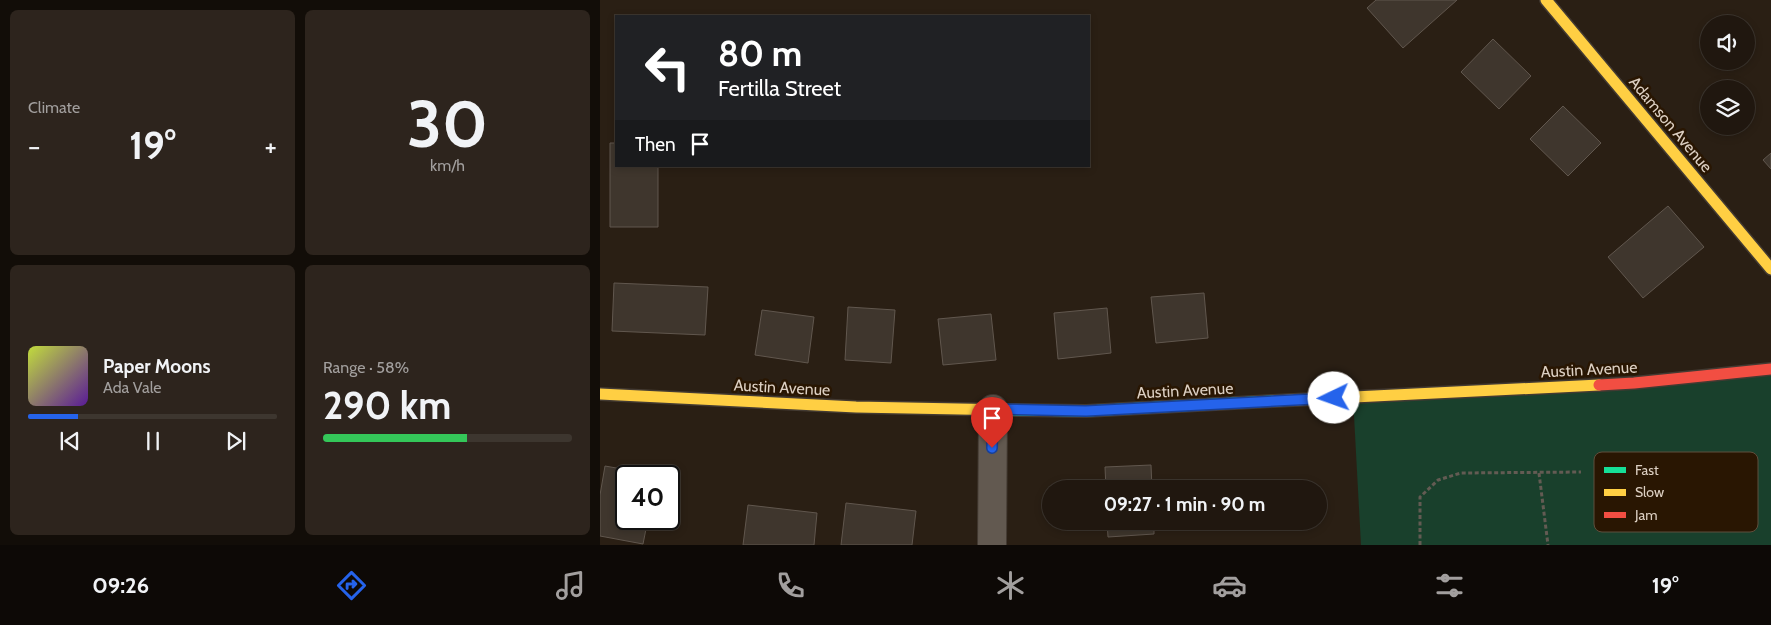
<!DOCTYPE html>
<meta charset="utf-8">
<style>
body{margin:0;font-family:Cabin,sans-serif;background:#2d241d;color:#f1f3f6;height:100vh;display:flex;flex-direction:column;font-size:19px;white-space:nowrap}
*{box-sizing:border-box;margin:0}
p{font-size:16px;color:#a29f9e}
.icon{flex:none;width:28px;height:28px;fill:none;stroke:currentColor;stroke-width:2;stroke-linecap:round;stroke-linejoin:round}
.map{position:relative;flex:1;overflow:hidden}
.drawer{display:flex;flex-direction:column;gap:10px;padding:10px;background:#120d08;width:600px}
.drawer>*{flex:none}
.hud{position:absolute;left:15px;top:15px;width:475px;height:152px;border-radius:0px;box-shadow:0 2px 8px #0003,0 0 0 1px #3d362f;background:#202124;color:#fff;overflow:hidden}
.fabs{position:absolute;left:1100px;top:15px;display:grid;gap:10px}
.fabs a{display:grid;place-items:center;width:55px;height:55px;border-radius:50%;background:#20170f;box-shadow:0 2px 8px #0003,0 0 0 1px #3d362f;font-size:25px}
.speed{position:absolute;left:15px;top:465px;display:flex;gap:10px;font-size:25px;font-weight:700;text-align:center}
.speed>*{display:grid;place-content:center;width:65px;height:65px;border-radius:50%;background:#20170f;box-shadow:0 2px 8px #0003,0 0 0 1px #3d362f;line-height:1}
.speed .limit{border:2px solid #111;border-radius:8px;background:#fff;color:#111}
.pin{position:absolute;display:grid;place-items:center;width:42px;height:42px;color:#fff;margin:-51px -21px;border-radius:50% 50% 50% 0;rotate:-45deg;box-shadow:0 0 5px #0007}
.pin .icon{rotate:45deg}
.me{position:absolute;width:55px;margin:-28px;rotate:267deg;stroke-linejoin:round;filter:drop-shadow(0 0 4px #0008)}
.turn{display:flex;align-items:center;gap:18px;height:105px;padding:0 20px;font-size:22px}
.turn .icon{width:65px;height:65px;stroke-width:2.5}
.turn b{display:block;font-size:35px;line-height:42px}
.then{display:flex;align-items:center;height:48px;padding:0 20px;background:#0003;gap:10px;font-size:19px}
.big{font-size:38px;font-weight:700;line-height:1.1}
.drawer .card{flex:1;display:flex;flex-direction:column;justify-content:center;gap:8px;min-width:0;padding:0 18px;border-radius:8px;background:#2d241d}
.drawer .dial{align-items:center;gap:0}
.dial b{font-size:65px;line-height:1}
.song{display:flex;align-items:center;gap:15px}
.cover{width:60px;height:60px;border-radius:8px;background:linear-gradient(135deg,hsl(70 70% 55%),hsl(270 70% 35%))}
.played{height:5px;border-radius:2px;background:linear-gradient(90deg,#2563eb 20%,#3d362f 20%)}
.keys{display:flex;justify-content:space-around;direction:ltr}
.heat{display:flex;justify-content:space-between;align-items:center;font-size:28px;direction:ltr}
.charge{height:8px;border-radius:4px;background:linear-gradient(90deg,#34c759 58%,#3d362f 0)}
.drawer .tiles{flex:1;display:grid;gap:10px;grid-template-columns:repeat(2,1fr)}
.trip{position:absolute;left:442px;top:480px;width:285px;height:50px;border-radius:25px;background:#20170f;box-shadow:0 2px 8px #0003,0 0 0 1px #3d362f;font-weight:700;line-height:50px;text-align:center}
.menu{display:flex;height:80px;justify-content:space-around;align-items:center;background:#0d0906;color:#a29f9e}
.menu .icon{width:35px;height:35px}
.menu .current{color:#2563eb}
.menu b{font-size:22px;color:#f1f3f6}
main{display:flex;flex:1;min-height:0}
.map>svg:first-child{display:block}
</style>
<main>
<section class="drawer">
<div class="tiles">
<div class="card"><p>Climate</p>
<div class="heat"><a>−</a><b class="big">19°</b><a>+</a></div>
</div>
<div class="card dial"><b>30</b><p>km/h</p></div>
<div class="card">
<div class="song"><i class="cover"></i><div><b>Paper Moons</b><p>Ada Vale</p></div></div>
<div class="played"></div>
<div class="keys"><svg class="icon" aria-label="previous" viewBox="0 0 24 24"><path d="M18 5L8 12l10 7zM5 5v14"/></svg><svg class="icon" aria-label="pause" viewBox="0 0 24 24"><path d="M8 5v14M16 5v14"/></svg><svg class="icon" aria-label="next" viewBox="0 0 24 24"><path d="M6 5l10 7-10 7zM19 5v14"/></svg></div>
</div>
<div class="card"><p>Range · 58%</p><b class="big">290 km</b><div class="charge"></div></div>
</div>
</section>
<div class="map">
<svg width="1171" height="545" viewBox="0 0 1171 545">
<rect width="100%" height="100%" fill="#2a1f14"/>
<!-- green -->
<polygon fill="#19402c" points="1171,368 1171,545 761,545 753,397"/>
<!-- building -->
<g fill="#3f362d" stroke="#61574e">
<polygon points="776,0 857,0 803,48 767,8"/>
<polygon points="893,39 931,76 899,109 861,72"/>
<polygon points="963,106 1001,143 968,176 930,139"/>
<polygon points="10,143 16,143 16,166 58,166 58,227 10,227"/>
<polygon points="1171,153 1171,169 1163,160"/>
<polygon points="1068,206 1104,247 1043,298 1008,257"/>
<polygon points="14,283 108,287 105,335 12,331"/>
<polygon points="604,293 608,338 556,343 551,297"/>
<polygon points="248,307 295,310 291,363 245,360"/>
<polygon points="507,308 511,353 458,359 454,313"/>
<polygon points="162,310 214,317 208,363 155,355"/>
<polygon points="391,314 396,360 343,365 338,319"/>
<polygon points="551,465 552,489 506,489 505,467"/>
<polygon points="5,466 56,475 26,476 26,519 48,519 43,544 0,536 0,495"/>
<polygon points="246,503 316,511 312,545 241,545"/>
<polygon points="148,505 217,513 214,545 143,545"/>
<polygon points="507,521 554,521 554,534 508,537"/>
</g>
<g fill="none" stroke-linecap="round" stroke-linejoin="round">
<defs>
<polyline id="street" points="392,545 393,409"/>
<polyline id="fast" points="411,410 486,411 673,401"/>
<g id="slow">
<polyline points="946,0 1171,269"/>
<polyline points="0,394 256,407 411,410"/>
<polyline points="673,401 999,385"/>
</g>
<polyline id="jam" points="999,385 1034,383 1171,369"/>
</defs>
<!-- street casing -->
<use href="#street" stroke="#433a32" stroke-width="30"/>
<!-- fast casing -->
<use href="#fast" stroke="#433a32" stroke-width="14"/>
<!-- slow casing -->
<use href="#slow" stroke="#433a32" stroke-width="14"/>
<!-- jam casing -->
<use href="#jam" stroke="#433a32" stroke-width="14"/>
<!-- path -->
<g stroke="#635b53" stroke-width="3" stroke-dasharray="4 2.5" stroke-linecap="butt">
<polyline points="939,473 948,545"/>
<polyline points="820,545 820,497 838,480 861,473 981,472"/>
</g>
<!-- street -->
<use href="#street" stroke="#625950" stroke-width="28"/>
<!-- fast -->
<use href="#fast" stroke="#16e098" stroke-width="11"/>
<!-- slow -->
<use href="#slow" stroke="#ffcf43" stroke-width="11"/>
<!-- jam -->
<use href="#jam" stroke="#f24e42" stroke-width="11"/>
</g>
<g fill="none" stroke-linecap="round" stroke-linejoin="round">
<defs>
<polyline id="route" points="392,448 393,409 486,411 734,398"/>
</defs>
<!-- route casing -->
<use href="#route" stroke="#184099" stroke-width="12"/>
<!-- route -->
<use href="#route" stroke="#2563eb" stroke-width="9"/>
</g>
<g text-anchor="middle" stroke-width="5" stroke-linejoin="round" paint-order="stroke">
<!-- street labels -->
<g font-size="16" fill="#dccfc2" stroke="#291602">
<text transform="translate(1071 124) rotate(50)" y="6">Adamson Avenue</text>
<text transform="translate(989 369) rotate(-3)" y="6">Austin Avenue</text>
<text transform="translate(182 387) rotate(3)" y="6">Austin Avenue</text>
<text transform="translate(585 390) rotate(-3)" y="6">Austin Avenue</text>
</g>
</g>
<!-- legend -->
<rect x="994" y="452" width="164" height="80" rx="8" fill="#291602" stroke="#5f4e3c" stroke-width="1"/>
<rect x="1004" y="467" width="22" height="6" fill="#16e098"/>
<rect x="1004" y="489" width="22" height="7" fill="#ffcf43"/>
<rect x="1004" y="512" width="22" height="6" fill="#f24e42"/>
<g font-size="14" fill="#dccfc2">
<text x="1035" y="475">Fast</text>
<text x="1035" y="497">Slow</text>
<text x="1035" y="520">Jam</text>
</g>
</svg>
<div class="fabs">
<a><svg class="icon" aria-label="sound" viewBox="0 0 24 24"><path d="M4 9h4l5-4v14l-5-4H4zM17 9q2 3 0 6"/></svg></a>
<a><svg class="icon" aria-label="layers" viewBox="0 0 24 24"><path d="M12 4l9 5-9 5-9-5zM3 14l9 5 9-5"/></svg></a>
</div>
<div class="speed"><div class="limit">40</div></div>
<div class="pin" style="left:392px;top:448px;background:#d93025"><svg class="icon" aria-label="arrive" viewBox="0 0 24 24"><path d="M6 21V4h12l-3 4 3 4H6"/></svg></div>
<svg class="me" style="left:734px;top:398px" viewBox="-20 -20 40 40"><circle r="19" fill="#fff"/><path d="M0-13L10 11 0 6-10 11z" fill="#2563eb"/></svg>
<div class="trip">09:27 · 1 min · 90 m</div>
<div class="hud">
<div class="turn"><svg class="icon" aria-label="left" viewBox="0 0 24 24"><path d="M17 20v-9H6M10 6l-5 5 5 5"/></svg><div><b>80 m</b>Fertilla Street</div></div>
<div class="then">Then<svg class="icon" aria-label="arrive" viewBox="0 0 24 24"><path d="M6 21V4h12l-3 4 3 4H6"/></svg></div>
</div>
</div>
</main>
<nav class="menu">
<b>09:26</b>
<svg class="icon current" aria-label="directions" viewBox="0 0 24 24"><path d="M12 3l9 9-9 9-9-9zM9 14v-3h6M13 9l2 2-2 2"/></svg>
<svg class="icon" aria-label="music" viewBox="0 0 24 24"><path d="M9 18V5l10-2v13"/><circle cx="6" cy="18" r="3"/><circle cx="16" cy="16" r="3"/></svg>
<svg class="icon" aria-label="phone" viewBox="0 0 24 24"><path d="M5 4h4l2 5-3 2q2 4 5 5l2-3 5 2v4C11 20 4 13 5 4z"/></svg>
<svg class="icon" aria-label="climate" viewBox="0 0 24 24"><path d="M12 3v18M4 7l16 10M4 17L20 7"/></svg>
<svg class="icon" aria-label="car" viewBox="0 0 24 24"><path d="M5 17H2v-5l4-1 3-4h7l3 4 3 1v5h-3M9 17h6M6 11h13"/><circle cx="7" cy="17" r="2"/><circle cx="17" cy="17" r="2"/></svg>
<svg class="icon" aria-label="filters" viewBox="0 0 24 24"><path d="M4 7h16M4 17h16"/><circle cx="9" cy="7" r="2"/><circle cx="15" cy="17" r="2"/></svg>
<b>19°</b>
</nav>
